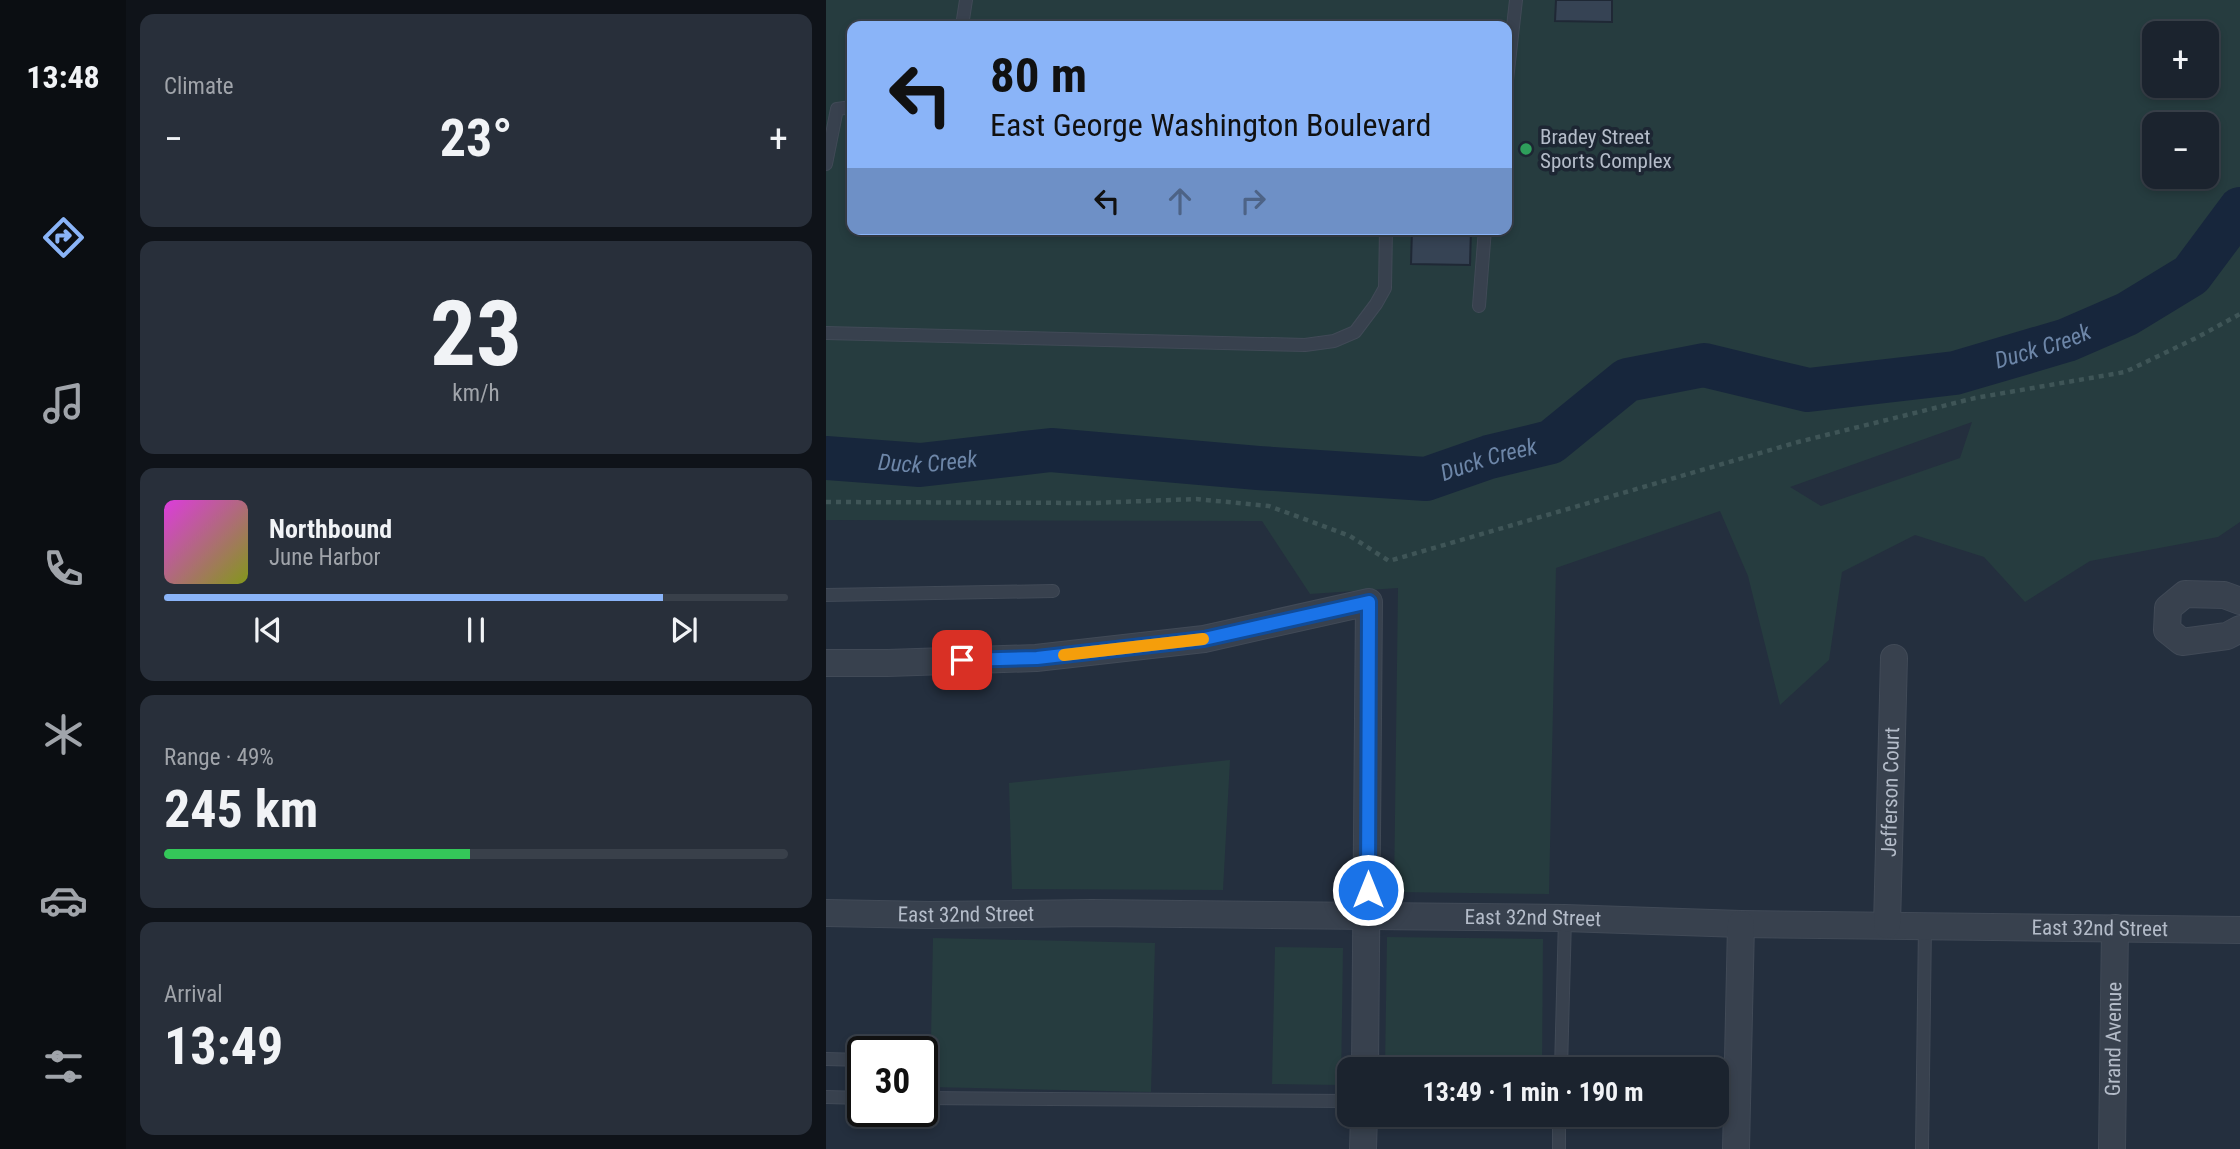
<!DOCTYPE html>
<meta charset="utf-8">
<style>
body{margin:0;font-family:"Roboto Condensed",sans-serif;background:#282f3a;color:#f1f3f6;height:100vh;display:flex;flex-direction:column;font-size:26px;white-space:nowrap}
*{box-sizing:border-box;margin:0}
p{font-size:23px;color:#a0a4aa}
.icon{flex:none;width:38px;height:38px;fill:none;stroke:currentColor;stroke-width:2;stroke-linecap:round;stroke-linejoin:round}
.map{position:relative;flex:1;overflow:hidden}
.panel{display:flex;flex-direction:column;gap:14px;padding:14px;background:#0f1319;width:700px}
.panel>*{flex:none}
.banner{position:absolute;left:21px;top:21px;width:665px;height:214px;border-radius:14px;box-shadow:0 4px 10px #0003,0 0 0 2px #39404a;background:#8ab4f8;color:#111;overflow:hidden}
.tools{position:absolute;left:1316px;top:21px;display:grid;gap:14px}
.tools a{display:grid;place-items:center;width:77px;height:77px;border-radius:14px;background:#1b232e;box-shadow:0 4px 10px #0003,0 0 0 2px #39404a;font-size:35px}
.speed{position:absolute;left:21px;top:1036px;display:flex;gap:14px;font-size:35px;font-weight:700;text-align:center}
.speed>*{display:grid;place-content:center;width:91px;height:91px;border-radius:50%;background:#1b232e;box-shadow:0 4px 10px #0003,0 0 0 2px #39404a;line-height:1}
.speed .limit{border:4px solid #111;border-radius:10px;background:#fff;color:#111}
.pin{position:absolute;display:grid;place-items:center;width:60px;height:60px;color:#fff;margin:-30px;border-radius:14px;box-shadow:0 4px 10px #0006}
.me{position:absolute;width:77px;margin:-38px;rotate:0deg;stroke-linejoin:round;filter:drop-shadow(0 0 5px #0008)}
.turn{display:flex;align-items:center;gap:24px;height:147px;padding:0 28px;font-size:32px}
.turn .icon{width:91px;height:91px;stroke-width:2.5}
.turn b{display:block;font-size:49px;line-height:60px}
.lanes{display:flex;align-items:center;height:66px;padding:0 28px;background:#0003;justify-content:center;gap:35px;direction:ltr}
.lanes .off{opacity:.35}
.big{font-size:52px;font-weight:700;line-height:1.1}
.panel .widget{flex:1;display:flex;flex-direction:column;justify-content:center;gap:10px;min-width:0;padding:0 24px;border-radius:14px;background:#282f3a}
.panel .dial{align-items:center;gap:0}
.dial b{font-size:91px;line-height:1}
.song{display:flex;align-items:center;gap:21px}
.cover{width:84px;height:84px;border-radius:10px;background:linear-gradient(135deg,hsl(300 70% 55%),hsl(70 70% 35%))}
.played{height:7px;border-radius:4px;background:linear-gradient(90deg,#8ab4f8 80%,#39404a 80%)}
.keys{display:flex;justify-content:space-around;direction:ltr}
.heat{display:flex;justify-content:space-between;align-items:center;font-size:38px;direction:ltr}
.charge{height:10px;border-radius:5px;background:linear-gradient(90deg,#34c759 49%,#39404a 0)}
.trip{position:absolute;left:511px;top:1057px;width:392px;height:70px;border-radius:14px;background:#1b232e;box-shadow:0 4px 10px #0003,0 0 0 2px #39404a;font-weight:700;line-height:70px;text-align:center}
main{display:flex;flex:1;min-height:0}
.tab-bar{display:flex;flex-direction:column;width:126px;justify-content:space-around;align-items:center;background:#0b0e12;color:#a0a4aa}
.tab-bar .icon{width:49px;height:49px}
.tab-bar .current{color:#8ab4f8}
.tab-bar b{font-size:32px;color:#f1f3f6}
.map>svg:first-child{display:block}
</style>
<main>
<nav class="tab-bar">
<b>13:48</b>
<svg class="icon current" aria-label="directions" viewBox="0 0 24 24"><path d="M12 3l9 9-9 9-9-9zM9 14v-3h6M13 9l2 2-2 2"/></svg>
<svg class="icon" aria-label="music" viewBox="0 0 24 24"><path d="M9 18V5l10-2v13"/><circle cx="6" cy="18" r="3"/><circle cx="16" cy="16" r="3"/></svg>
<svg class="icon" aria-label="phone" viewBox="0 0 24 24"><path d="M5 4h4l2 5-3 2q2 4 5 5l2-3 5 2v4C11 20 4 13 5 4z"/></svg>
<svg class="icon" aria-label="climate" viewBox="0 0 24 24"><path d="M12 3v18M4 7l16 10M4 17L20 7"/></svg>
<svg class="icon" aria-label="car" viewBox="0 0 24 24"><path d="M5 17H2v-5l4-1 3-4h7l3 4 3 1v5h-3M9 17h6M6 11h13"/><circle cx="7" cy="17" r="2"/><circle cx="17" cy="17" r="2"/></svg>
<svg class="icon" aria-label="filters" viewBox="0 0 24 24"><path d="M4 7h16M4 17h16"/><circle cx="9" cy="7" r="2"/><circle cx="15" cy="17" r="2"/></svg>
</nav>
<section class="panel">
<div class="widget"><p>Climate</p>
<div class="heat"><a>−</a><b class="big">23°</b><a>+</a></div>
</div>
<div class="widget dial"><b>23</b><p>km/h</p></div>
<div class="widget">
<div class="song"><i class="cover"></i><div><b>Northbound</b><p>June Harbor</p></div></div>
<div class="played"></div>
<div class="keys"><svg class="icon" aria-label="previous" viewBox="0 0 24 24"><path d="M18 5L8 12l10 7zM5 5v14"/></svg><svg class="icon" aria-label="pause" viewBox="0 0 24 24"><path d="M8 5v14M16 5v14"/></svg><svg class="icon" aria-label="next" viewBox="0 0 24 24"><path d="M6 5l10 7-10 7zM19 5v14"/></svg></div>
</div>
<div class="widget"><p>Range · 49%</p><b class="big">245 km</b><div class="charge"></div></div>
<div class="widget"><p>Arrival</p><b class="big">13:49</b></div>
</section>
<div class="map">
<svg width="1414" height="1149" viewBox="0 0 1414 1149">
<rect width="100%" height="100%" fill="#242f3e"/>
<!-- green -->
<g fill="#263c3f" fill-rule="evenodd">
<path d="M0 0H1414V522L1392 537 1264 561 1199 602 1158 557 1089 535 1016 572 1003 660 954 705 922 576 894 511 730 568 723 894 568 892 572 588 484 594 436 521 0 520ZM26 26H681V229H26ZM1328 33H1381V86H1328ZM1328 124H1381V177H1328ZM1146 422 1134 458 995 506 964 487Z"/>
<polygon points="404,760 397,890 186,889 183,783"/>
<polygon points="561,937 717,939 716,1069 559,1069"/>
<polygon points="107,938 329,943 325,1092 104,1087"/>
<polygon points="449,947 517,948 515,1085 446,1084"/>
</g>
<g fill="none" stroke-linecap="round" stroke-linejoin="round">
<!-- river -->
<path stroke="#17263c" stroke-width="44" id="s1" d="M0 458 94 465 225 450 432 468 600 479 663 457 725 442 801 380 878 365 982 390 1129 373 1241 340 1301 314 1365 275 1414 209"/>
</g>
<!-- building -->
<g fill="#364354" stroke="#1f2835" stroke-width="2">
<polygon points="730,0 786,0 786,22 729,21"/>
<polygon points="586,229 645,229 644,265 585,264"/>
</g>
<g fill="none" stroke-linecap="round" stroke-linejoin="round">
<defs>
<g id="lane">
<polyline points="136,26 140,0"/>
<polyline points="681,80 690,0"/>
<polyline points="0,164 11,109 26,107"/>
<polyline points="653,306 659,229"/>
<polyline points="0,333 479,345 508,341 529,332 550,304 559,288 560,229"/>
<polyline points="0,595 227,591"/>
<polyline points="0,1059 37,1060"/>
<polyline points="735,1069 739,918"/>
<polyline points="0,1097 37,1098"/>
<polyline points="96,1098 523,1101"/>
<polyline points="733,1149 733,1115"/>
<polyline points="1096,1149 1099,925"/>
</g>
<g id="street">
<polyline points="1414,601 1398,595 1359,594 1342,608 1341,630 1356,642 1401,636 1414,629"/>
<polyline points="0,663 62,663 210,658 378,639 543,602 539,1069"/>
<path id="s2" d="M0 913 104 915 266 913 739 918 915 924 1414 930"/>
<path id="s3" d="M1061 925 1068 658"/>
<polyline points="537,1149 538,1115"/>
<polyline points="910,1149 915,924"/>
<path id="s4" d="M1286 1149 1289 928"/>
</g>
</defs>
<!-- lane casing -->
<use href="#lane" stroke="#414a57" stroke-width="14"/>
<!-- street casing -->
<use href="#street" stroke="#414a57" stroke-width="28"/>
<!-- path -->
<polyline stroke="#3f5557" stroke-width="4.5" stroke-dasharray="5 5" stroke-linecap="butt" points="0,502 267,503 370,499 443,506 524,536 563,561 972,442 1149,398 1299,372 1370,338 1414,314"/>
<!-- lane -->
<use href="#lane" stroke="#38414e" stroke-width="12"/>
<!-- street -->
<use href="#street" stroke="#38414e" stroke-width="26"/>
</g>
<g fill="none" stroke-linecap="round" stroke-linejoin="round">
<defs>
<polyline id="route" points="136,660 211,658 378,639 543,602 542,890"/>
</defs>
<!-- route casing -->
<use href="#route" stroke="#114b97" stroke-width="18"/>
<!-- route -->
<use href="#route" stroke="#1a73e8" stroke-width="12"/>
<!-- slow -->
<polyline stroke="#f59e0b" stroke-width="12" points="238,655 377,639"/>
</g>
<!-- markers -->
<circle fill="#2e9e5b" stroke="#1d2633" stroke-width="2.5" cx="700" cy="149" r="7"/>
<g text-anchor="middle" stroke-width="7" stroke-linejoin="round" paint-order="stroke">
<!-- poi labels -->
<g font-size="21" fill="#b4bcc9" stroke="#1d2633" text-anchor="start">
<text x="714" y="144">Bradey Street<tspan x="714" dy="24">Sports Complex</tspan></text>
</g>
<!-- street labels -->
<g font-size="21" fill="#b4bcc9" stroke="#1d2633">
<text dy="7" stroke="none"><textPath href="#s3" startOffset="133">Jefferson Court</textPath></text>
<text dy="7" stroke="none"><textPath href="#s2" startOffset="140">East 32nd Street</textPath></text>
<text dy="7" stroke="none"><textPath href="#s2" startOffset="707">East 32nd Street</textPath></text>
<text dy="7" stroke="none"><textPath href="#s2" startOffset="1274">East 32nd Street</textPath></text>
<text dy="7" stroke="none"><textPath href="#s4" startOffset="110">Grand Avenue</textPath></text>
</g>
<!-- water labels -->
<g font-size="23" font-style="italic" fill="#6d86a8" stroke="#1d2633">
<text dy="8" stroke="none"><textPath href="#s1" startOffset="1256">Duck Creek</textPath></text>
<text dy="8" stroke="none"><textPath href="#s1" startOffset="102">Duck Creek</textPath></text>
<text dy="8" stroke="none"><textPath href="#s1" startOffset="668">Duck Creek</textPath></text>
</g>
</g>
</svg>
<div class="tools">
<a>+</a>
<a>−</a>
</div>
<div class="speed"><div class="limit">30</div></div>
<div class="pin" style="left:136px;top:660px;background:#d93025"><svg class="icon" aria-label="arrive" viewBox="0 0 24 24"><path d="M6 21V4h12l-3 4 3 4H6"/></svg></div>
<svg class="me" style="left:542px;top:890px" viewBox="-20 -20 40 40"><circle r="17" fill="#1a73e8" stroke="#fff" stroke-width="3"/><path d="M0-11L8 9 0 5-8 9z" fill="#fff"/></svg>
<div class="trip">13:49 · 1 min · 190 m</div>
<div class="banner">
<div class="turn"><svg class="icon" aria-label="left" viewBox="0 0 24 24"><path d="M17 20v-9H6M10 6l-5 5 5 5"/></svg><div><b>80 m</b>East George Washington Boulevard</div></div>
<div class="lanes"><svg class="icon" aria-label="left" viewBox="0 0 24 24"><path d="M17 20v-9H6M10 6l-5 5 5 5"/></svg><svg class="icon off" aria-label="ahead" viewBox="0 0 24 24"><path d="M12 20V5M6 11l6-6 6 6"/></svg><svg class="icon off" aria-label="right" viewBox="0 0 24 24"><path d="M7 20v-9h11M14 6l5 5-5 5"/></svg></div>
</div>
</div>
</main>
